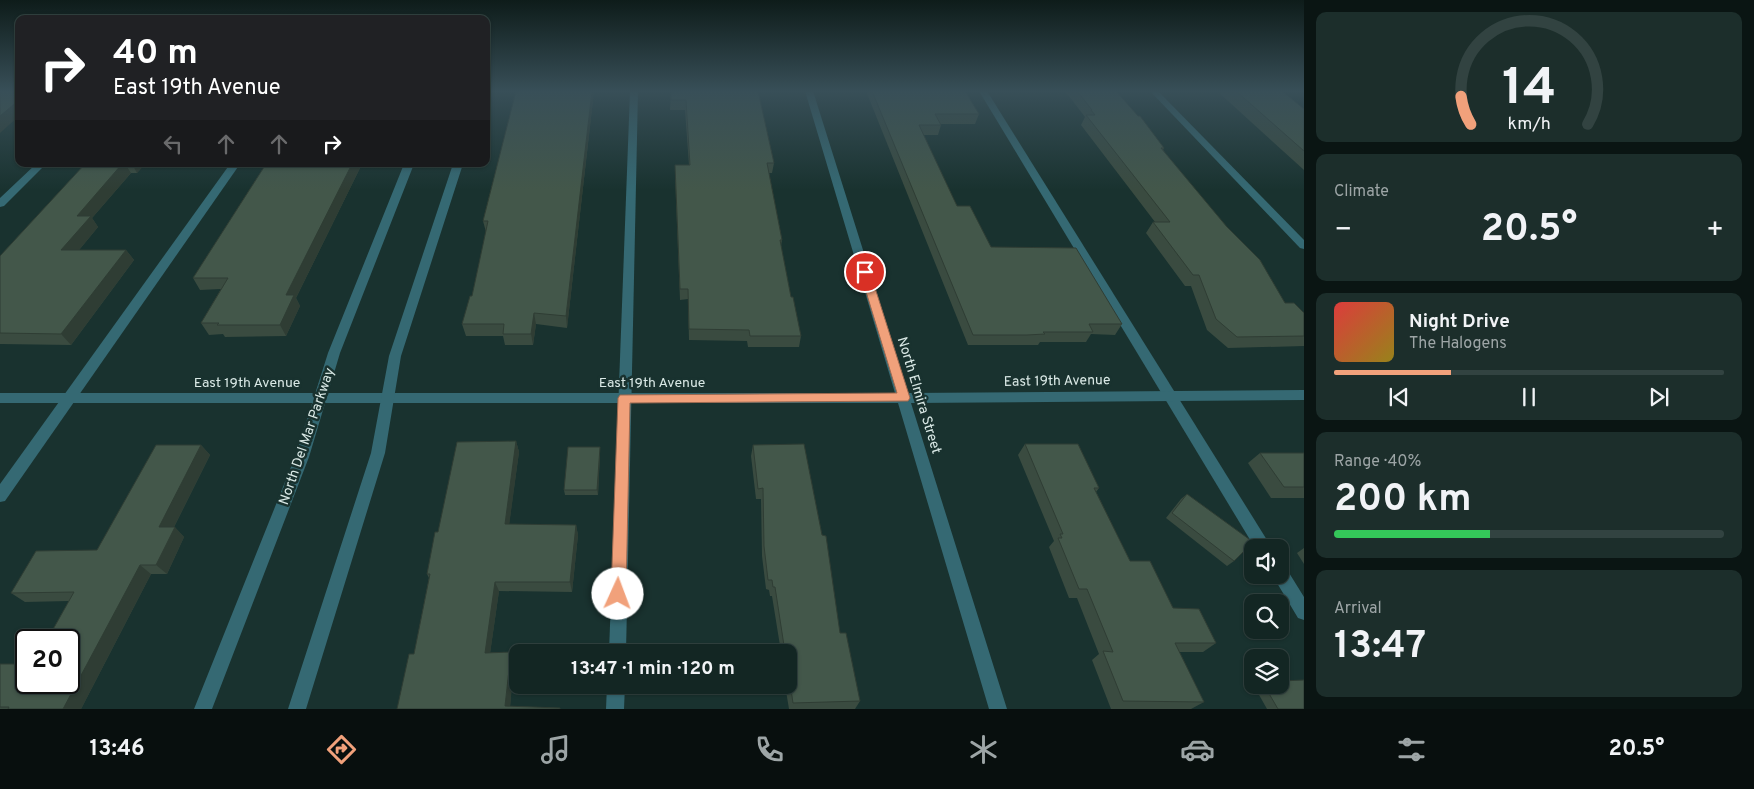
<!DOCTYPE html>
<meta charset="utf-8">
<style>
body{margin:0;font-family:Overpass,sans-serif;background:#1c2e2b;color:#f1f3f6;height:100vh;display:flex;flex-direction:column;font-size:19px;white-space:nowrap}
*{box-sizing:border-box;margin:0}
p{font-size:16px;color:#9da5a6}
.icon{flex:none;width:28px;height:28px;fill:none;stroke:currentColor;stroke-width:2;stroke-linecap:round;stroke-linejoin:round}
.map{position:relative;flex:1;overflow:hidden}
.panel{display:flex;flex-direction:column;gap:12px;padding:12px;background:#0a1513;width:450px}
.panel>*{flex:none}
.top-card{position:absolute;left:15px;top:15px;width:475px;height:152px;border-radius:10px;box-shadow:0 1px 4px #0004,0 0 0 1px #324341;background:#202124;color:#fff;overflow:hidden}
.buttons{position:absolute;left:1244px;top:539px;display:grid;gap:10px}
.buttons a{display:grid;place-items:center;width:45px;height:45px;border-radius:10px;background:#132623;box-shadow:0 1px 4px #0004,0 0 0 1px #324341;font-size:25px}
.speed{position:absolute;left:15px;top:629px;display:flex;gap:10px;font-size:25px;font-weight:700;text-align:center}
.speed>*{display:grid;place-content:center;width:65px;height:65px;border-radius:50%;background:#132623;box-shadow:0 1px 4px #0004,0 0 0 1px #324341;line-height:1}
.speed .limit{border:2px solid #111;border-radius:8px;background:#fff;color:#111}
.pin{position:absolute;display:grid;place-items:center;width:42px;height:42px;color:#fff;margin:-21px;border:2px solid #fff;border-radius:50%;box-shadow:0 1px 5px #0007}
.me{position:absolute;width:55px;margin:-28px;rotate:2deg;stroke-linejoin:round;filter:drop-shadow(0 0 4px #0008)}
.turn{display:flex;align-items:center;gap:18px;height:105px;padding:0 15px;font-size:22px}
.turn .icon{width:65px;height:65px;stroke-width:2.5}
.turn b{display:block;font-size:35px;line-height:42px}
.lanes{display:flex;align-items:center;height:48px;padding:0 15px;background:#0003;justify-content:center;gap:25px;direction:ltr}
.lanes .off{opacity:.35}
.big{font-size:38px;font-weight:700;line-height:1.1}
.panel .card{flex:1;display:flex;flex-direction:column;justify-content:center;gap:8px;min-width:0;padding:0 18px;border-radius:10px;background:#1c2e2b}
.panel .dial{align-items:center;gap:0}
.dial svg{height:130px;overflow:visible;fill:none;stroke:#324341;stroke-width:7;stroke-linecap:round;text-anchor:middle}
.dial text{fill:#f1f3f6;stroke:none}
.song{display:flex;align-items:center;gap:15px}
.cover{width:60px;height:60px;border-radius:8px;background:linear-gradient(135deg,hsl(0 70% 55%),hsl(50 70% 35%))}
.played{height:5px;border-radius:2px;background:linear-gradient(90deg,#f1a17b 30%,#324341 30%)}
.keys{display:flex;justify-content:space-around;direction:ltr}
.heat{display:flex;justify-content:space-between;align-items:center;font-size:28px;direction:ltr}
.charge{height:8px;border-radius:4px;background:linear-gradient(90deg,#34c759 40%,#324341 0)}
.trip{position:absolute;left:509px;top:644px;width:288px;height:50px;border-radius:10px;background:#132623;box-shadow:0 1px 4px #0004,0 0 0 1px #324341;font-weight:700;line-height:50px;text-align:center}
.tabs{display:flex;height:80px;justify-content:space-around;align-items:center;background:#080f0e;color:#9da5a6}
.tabs .icon{width:35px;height:35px}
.tabs .active{color:#f1a17b}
.tabs b{font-size:22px;color:#f1f3f6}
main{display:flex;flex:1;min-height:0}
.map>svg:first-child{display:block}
</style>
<main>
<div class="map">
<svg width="1304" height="709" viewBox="0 0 1304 709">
<rect width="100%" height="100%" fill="#19322f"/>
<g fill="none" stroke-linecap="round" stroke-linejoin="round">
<!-- service -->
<g fill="#356973" fill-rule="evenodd">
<polygon points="630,91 638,91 626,652 609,652"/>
<polygon points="979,91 987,91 1272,548 1255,548"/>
<polygon points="230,164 240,164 5,501 0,502 0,484"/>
<polygon points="1280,565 1286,568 1304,597 1304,620 1298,618 1274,578 1273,575 1280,575"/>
<polygon points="607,685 625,685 624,709 606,709"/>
</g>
<!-- minor -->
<g fill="#356973" fill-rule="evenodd">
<polygon points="805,91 813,91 908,393 1304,390 1304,400 911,403 1007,709 989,709 898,403 0,403 0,393 895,393"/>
<polygon points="1150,91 1158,91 1304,240 1304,249 1300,248"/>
</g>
<!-- tertiary -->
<g fill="#356973" fill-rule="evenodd">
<polygon points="36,164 46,164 4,206 0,207 0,198"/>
<polygon points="404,164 414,164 340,353 309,457 212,709 194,709 295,457 328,353"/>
<polygon points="453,164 463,164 401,356 385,453 306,709 288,709 371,453 389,356"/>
</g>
</g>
<!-- wall -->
<g fill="#3a4b40">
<polygon points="516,91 594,91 567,328 536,324 533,345 505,345 503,336 466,336 462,324 472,296 486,232 483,221"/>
<polygon points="671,91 758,91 774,163 772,173 769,173 782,240 781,246 791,297 801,336 799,347 748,347 747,341 689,340 688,299 680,300 675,175 675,165 689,165 685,110 670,110"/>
<polygon points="866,91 965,91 979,114 975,124 940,124 941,125 938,135 923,135 957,206 991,247 1122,324 1115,335 1091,334 1086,342 1040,342 1038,345 968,345"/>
<polygon points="1065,91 1116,91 1164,148 1163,150 1285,303 1304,313 1304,346 1228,348 1207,330 1191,286 1185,286 1146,233 1153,222 1155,222 1081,125 1085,117"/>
<polygon points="1217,91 1282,91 1304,109 1304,170"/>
<polygon points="85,164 145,164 137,173 131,173 92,218 98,227 79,250 126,250 134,260 71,345 0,344 0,256"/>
<polygon points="266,164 362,164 296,298 300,306 286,336 225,337 223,334 209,335 201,323 221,289 200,290 193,278"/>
<polygon points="516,441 519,452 509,524 576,525 578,535 572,592 499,591 490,653 511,652 514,661 510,706 397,709 414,654 429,578 427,574 438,532"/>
<polygon points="1025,444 1099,488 1096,492 1130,561 1173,608 1216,643 1203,652 1179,652 1204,702 1191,709 1111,709 1092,660 1099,654 1077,598 1069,598 1049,547 1054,541 1018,455"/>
<polygon points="201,445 210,455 174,527 184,537 167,574 151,574 81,709 0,709 0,664 26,682 69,601 25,602 11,593 97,550"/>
<polygon points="753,445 840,633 860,701 855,709 789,709 785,685 788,685 788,652 781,652 772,596 770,596 769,590 766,589 762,556 761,499 756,499 751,456"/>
<polygon points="600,447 600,453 598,495 565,495 564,490"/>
<polygon points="1260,453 1304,453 1304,498 1271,498 1248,463"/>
<polygon points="1187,494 1234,561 1227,566 1166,518 1181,499"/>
<polygon points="1304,548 1304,564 1297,553"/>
<polygon points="1256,685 1280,685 1304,709 1267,709 1254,686"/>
</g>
<!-- shaded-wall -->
<g fill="#2f3d34">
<polygon points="592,91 594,91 567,328 566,316"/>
<polygon points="19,100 19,116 0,133 0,116"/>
<polygon points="122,164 125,164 131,173 92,218 98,227 70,261 61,250 77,216"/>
<polygon points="132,164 145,164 137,173"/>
<polygon points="352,164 362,164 296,298 300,306 286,336 280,325 286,295"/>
<polygon points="126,250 134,260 71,345 61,334"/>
<polygon points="534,313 536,324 533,345 531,334"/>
<polygon points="516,441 519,452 508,534 505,524"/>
<polygon points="201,445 210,455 169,537 159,527"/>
<polygon points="600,447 600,453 598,495 597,490"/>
<polygon points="576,525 578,535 572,592 570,582"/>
<polygon points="175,527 184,537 167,574 156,565"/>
<polygon points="140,565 151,574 81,709 63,709"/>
<polygon points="495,582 499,591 489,661 485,653"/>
<polygon points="511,652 514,661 510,709 505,706"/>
</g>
<!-- building -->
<g fill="#43574a" stroke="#2f3d34">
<polygon points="0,91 19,91 19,100 0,116"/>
<polygon points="516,91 592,91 566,316 534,313 531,334 503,334 504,324 462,324 470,296 472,296 488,221 483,221"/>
<polygon points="671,91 758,91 774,163 767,163 782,240 780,240 791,297 793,297 801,336 750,336 749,330 689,329 688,289 680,289 675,165 690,165 686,100 671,100"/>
<polygon points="872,91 965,91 979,114 935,114 941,125 919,125 957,206 970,206 991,247 1076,248 1122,324 1089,324 1093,332 1043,332 1045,334 1027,335 973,335"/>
<polygon points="1077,91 1116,91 1138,116 1140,116 1164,148 1161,148 1227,227 1260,260 1285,303 1294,303 1304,313 1304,336 1237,337 1216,319 1199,275 1193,275 1153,222 1170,222 1086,115 1095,115 1091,110 1092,110"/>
<polygon points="1236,91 1282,91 1304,109 1304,151"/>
<polygon points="85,164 122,164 77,216 91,216 61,250 126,250 61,334 0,333 0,256"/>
<polygon points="266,164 352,164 286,295 294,295 280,325 217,325 219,323 201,323 228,278 193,278"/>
<polygon points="516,441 505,524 576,525 570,582 495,582 485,653 511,652 505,706 560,708 560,709 397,709 409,654 414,654 430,574 427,574 435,532 438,532 457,442"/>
<polygon points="804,444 822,535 826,536 840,633 846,633 860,701 793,703 788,669 788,652 785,652 775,587 773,587 772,580 768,580 764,546 763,488 758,489 753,445"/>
<polygon points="1025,444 1078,444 1099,488 1094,488 1130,561 1150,561 1173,608 1199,609 1216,643 1175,643 1204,702 1123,701 1103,651 1113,652 1087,589 1079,589 1058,538 1062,538 1060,534 1063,534"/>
<polygon points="156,445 201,445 159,527 175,527 156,565 140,565 63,709 8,709 9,707 0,707 0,664 26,664 26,682 69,682 69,640 47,640 74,592 11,593 36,551 97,550"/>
<polygon points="568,447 600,447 597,490 564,490"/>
<polygon points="1260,453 1304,453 1304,487 1284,487"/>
<polygon points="1187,494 1253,542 1234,561 1172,513"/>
<polygon points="1304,680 1304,709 1278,709 1264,685 1280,685 1280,681"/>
</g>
<!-- sky -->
<linearGradient id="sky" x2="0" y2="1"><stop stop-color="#0e1c1a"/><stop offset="0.48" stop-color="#384f58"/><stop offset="1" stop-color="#384f58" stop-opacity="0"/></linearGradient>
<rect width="1304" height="190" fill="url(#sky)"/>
<!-- route -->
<polygon fill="#f1a17b" stroke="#9d6950" points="865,268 870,272 910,398 908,401 630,403 626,594 624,599 618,601 613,599 611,594 618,398 620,395 897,393 860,272"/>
<g text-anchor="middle" stroke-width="5" stroke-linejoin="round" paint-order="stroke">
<!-- street labels -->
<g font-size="14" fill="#dae9e6" stroke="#19322f">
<text transform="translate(1057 380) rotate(-1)" y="5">East 19th Avenue</text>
<text x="247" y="387">East 19th Avenue</text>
<text x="652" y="387">East 19th Avenue</text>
<text transform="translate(920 395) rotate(73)" y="5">North Elmira Street</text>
<text transform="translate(306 436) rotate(-71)" y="5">North Del Mar Parkway</text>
</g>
</g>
</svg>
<div class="buttons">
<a><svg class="icon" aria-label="sound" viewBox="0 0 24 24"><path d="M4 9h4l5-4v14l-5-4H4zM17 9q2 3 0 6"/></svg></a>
<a><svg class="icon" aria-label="search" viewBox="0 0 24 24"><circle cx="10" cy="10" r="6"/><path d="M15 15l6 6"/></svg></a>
<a><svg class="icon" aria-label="layers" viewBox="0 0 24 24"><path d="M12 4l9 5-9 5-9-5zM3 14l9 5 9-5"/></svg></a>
</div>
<div class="speed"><div class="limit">20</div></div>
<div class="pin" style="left:865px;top:272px;background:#d93025"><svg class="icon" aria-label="arrive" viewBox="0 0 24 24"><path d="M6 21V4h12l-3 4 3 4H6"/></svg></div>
<svg class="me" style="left:618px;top:594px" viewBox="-20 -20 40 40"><circle r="19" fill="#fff"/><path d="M0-13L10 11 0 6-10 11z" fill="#f1a17b"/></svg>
<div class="trip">13:47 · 1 min · 120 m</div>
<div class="top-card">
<div class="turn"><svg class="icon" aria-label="right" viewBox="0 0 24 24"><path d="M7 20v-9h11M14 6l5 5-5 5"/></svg><div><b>40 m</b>East 19th Avenue</div></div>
<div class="lanes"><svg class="icon off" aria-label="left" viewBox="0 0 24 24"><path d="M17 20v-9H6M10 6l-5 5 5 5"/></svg><svg class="icon off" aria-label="ahead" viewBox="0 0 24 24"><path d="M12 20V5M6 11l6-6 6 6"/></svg><svg class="icon off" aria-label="ahead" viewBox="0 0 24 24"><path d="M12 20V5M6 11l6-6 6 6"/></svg><svg class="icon" aria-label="right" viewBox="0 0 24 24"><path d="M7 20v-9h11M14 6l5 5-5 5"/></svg></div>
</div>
</div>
<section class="panel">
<div class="card dial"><svg viewBox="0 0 100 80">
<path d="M14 69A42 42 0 1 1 86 69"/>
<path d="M14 69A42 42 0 0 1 8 52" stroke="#f1a17b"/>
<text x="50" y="56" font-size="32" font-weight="700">14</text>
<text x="50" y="72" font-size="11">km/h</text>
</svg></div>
<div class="card"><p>Climate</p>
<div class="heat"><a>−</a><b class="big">20.5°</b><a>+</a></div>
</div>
<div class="card">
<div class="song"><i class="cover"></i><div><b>Night Drive</b><p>The Halogens</p></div></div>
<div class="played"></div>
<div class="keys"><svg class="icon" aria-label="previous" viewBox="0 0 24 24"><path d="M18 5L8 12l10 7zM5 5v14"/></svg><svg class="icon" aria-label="pause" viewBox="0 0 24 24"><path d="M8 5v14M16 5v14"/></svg><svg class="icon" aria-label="next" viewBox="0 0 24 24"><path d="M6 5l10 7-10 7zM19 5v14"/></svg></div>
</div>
<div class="card"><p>Range · 40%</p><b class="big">200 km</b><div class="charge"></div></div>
<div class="card"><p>Arrival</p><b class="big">13:47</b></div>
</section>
</main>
<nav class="tabs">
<b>13:46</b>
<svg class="icon active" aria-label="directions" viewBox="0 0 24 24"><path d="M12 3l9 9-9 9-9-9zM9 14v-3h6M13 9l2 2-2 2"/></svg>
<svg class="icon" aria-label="music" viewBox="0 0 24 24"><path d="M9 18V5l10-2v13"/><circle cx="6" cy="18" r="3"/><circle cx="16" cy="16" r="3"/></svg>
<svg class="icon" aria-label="phone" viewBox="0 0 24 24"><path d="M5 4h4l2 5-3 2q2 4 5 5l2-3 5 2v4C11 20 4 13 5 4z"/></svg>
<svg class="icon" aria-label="climate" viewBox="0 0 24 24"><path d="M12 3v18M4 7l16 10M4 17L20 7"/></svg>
<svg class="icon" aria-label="car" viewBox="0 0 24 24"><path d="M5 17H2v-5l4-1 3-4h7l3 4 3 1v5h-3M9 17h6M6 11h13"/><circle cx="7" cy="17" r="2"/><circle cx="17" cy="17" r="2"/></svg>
<svg class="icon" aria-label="filters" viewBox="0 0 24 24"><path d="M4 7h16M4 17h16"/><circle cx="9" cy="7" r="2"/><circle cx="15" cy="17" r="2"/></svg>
<b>20.5°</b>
</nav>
